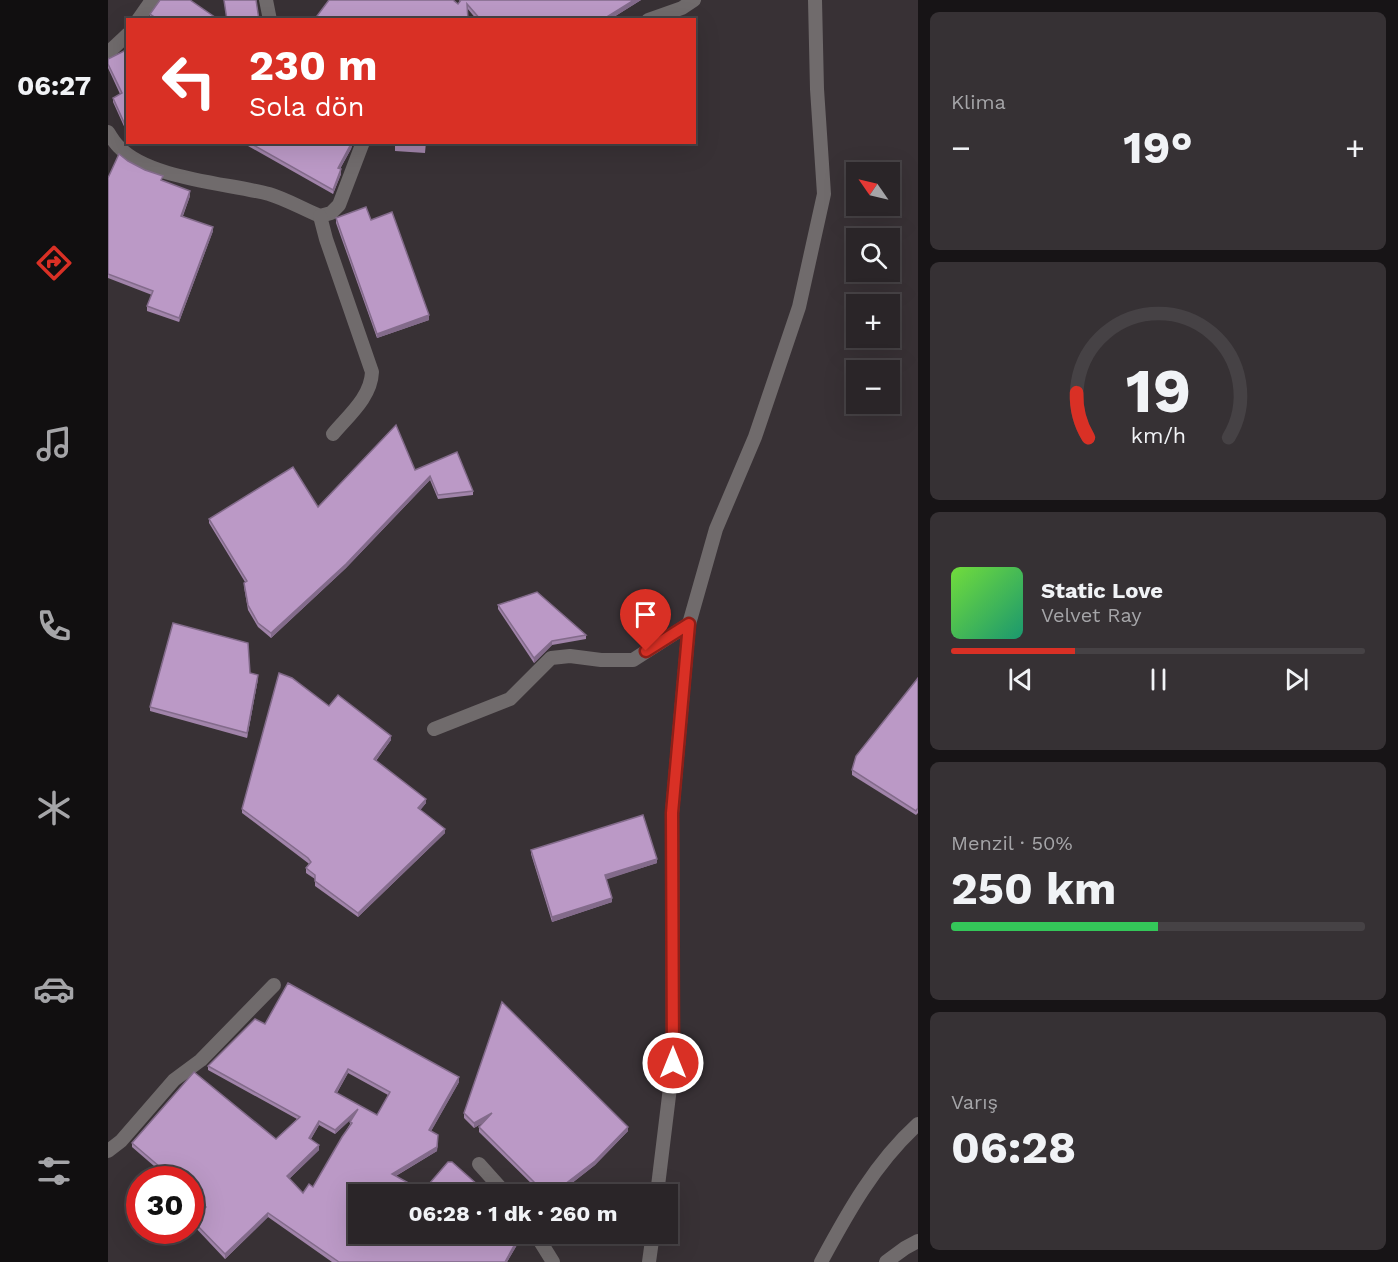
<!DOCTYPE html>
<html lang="tr">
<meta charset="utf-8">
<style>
body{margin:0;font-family:"Work Sans",sans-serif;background:#363134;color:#f1f3f6;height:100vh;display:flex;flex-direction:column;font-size:22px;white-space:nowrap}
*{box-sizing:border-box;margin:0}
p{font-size:20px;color:#a5a5a8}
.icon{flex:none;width:33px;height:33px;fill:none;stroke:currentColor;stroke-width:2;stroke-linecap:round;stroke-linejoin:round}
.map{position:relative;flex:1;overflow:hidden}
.panel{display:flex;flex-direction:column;gap:12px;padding:12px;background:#171416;width:480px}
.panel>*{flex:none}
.hud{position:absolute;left:18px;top:18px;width:570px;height:126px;border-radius:0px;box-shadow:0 6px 24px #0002,0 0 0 2px #464245;background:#d93025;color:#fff;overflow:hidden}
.needle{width:39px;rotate:304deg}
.buttons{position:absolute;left:738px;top:162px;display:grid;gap:12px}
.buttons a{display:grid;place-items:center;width:54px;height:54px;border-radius:0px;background:#2a2528;box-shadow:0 6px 24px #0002,0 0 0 2px #464245;font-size:30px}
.speed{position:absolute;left:18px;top:1166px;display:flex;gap:12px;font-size:30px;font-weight:700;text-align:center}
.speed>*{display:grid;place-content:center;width:78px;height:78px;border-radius:50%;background:#2a2528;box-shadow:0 6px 24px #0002,0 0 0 2px #464245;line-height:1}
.speed .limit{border:9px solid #d22;background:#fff;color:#111}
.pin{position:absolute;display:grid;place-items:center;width:51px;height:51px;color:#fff;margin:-62px -26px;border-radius:50% 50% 50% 0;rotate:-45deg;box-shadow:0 0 6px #0007}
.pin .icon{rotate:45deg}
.me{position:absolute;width:66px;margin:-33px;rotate:0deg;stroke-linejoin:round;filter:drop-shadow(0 0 4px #0008)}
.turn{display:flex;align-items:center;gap:21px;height:126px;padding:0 24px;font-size:27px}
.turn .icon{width:78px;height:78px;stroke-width:2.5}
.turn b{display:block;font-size:42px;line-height:51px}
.big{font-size:45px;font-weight:700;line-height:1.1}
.panel .tile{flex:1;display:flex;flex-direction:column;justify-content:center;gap:9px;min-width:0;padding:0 21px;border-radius:9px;background:#363134}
.panel .dial{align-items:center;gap:0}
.dial svg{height:156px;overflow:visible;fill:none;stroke:#464245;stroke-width:7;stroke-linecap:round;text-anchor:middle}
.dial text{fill:#f1f3f6;stroke:none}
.song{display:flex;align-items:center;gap:18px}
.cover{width:72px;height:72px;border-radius:9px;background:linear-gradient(135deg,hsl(100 70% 55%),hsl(160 70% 35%))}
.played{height:6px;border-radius:3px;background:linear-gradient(90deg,#d93025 30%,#464245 30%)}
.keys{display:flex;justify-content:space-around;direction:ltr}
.heat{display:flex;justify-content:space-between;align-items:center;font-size:33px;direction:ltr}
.charge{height:9px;border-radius:4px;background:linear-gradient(90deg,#34c759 50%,#464245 0)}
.trip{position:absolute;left:240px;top:1184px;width:330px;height:60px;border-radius:0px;background:#2a2528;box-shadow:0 6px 24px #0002,0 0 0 2px #464245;font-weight:700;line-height:60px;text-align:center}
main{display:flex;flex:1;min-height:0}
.tab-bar{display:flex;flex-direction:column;width:108px;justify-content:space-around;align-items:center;background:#110f10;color:#a5a5a8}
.tab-bar .icon{width:42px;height:42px}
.tab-bar .on{color:#d93025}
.tab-bar b{font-size:27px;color:#f1f3f6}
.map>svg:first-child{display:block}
</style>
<main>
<nav class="tab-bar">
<b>06:27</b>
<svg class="icon on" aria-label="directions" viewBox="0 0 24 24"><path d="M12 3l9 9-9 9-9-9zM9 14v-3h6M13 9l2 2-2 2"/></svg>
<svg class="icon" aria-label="music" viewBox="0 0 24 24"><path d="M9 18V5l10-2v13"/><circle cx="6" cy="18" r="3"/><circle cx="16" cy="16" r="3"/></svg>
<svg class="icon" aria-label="phone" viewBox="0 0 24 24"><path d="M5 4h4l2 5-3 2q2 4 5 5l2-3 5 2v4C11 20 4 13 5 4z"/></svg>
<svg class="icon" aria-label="climate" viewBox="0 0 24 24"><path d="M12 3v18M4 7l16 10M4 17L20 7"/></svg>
<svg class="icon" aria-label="car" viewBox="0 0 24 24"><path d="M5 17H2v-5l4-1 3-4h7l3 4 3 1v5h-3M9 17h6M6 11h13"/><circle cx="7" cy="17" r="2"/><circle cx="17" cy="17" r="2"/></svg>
<svg class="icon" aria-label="filters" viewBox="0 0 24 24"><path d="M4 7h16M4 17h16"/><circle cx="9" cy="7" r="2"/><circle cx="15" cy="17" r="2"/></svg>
</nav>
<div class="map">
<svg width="810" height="1262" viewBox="0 0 810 1262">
<rect width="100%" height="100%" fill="#383135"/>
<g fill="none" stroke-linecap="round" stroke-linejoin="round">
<!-- minor -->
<g stroke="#706b6c" stroke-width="14">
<polyline points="158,0 162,20"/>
<polyline points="30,20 44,0"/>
<polyline points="540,20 574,8 586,0"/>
<polyline points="0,53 20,34"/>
<path d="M0 132C3 137 7 143 11 147 41 179 119 183 161 194 178 199 195 209 212 216L223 213 231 205 255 142"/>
<path d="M212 216 218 239 264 372C263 397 241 415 225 434"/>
<polyline points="326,729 402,699 443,658 462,656 493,660 525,660 581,624"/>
<polyline points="0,1151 13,1141 66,1080 93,1060 166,985"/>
<polyline points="371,1164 398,1194"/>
<polyline points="549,1194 565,1063 564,813 581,624 608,529 647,437 691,307 716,194 709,89 707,0"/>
<polyline points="427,1233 445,1262"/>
<polyline points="541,1262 545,1233"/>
<path d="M713 1262C740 1212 767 1163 810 1124"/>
<polyline points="778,1262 797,1248 810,1241"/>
</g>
</g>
<!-- wall -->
<g fill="#a184aa" fill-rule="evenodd">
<polygon points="351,0 533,0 501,20 369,20 359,8 350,4 352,1"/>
<polygon points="42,14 111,20 44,20 42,18"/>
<polygon points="20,49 20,133 19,133 5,102 5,98 12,94 0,68 0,59"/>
<polygon points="133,142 245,142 243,149 232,169 233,174 225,194"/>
<polygon points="287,142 318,142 317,153 287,151"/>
<polygon points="20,161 82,196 75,216 105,231 71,322 39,311 39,306 44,295 0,278 0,178"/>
<polygon points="228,218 263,220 321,320 269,338 228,223"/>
<polygon points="307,470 365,491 365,495 330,499 322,480 238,568 163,638 150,627 140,610 136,587 136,583 137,582 101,523 101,519 210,507"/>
<polygon points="390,605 478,635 478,639 444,645 426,663 390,609"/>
<polygon points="142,673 150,679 139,738 42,711 42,707"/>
<polygon points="810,678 810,813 808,815 744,775 744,770"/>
<polygon points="221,706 283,740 268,761 318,803 312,810 337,833 250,917 207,886 207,879 198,873 198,868 201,864 200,863 134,813 134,809"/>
<polygon points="423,850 549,863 498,879 504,902 444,922 423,854"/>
<path d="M157 1024 351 1082 323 1131 330 1140 329 1151 288 1176 315 1191 416 1233 399 1262H224L160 1217 117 1259 84 1224V1220L95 1209 82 1198V1179H61L24 1147V1143L168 1139 189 1119 100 1070V1066ZM240 1073 280 1095 269 1115 229 1093ZM244 1118 242 1122V1124L205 1187 195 1193 181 1179 211 1150 203 1139 211 1125 227 1134Z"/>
<polygon points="356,1113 520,1131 487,1165 450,1194 434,1194 371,1132 371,1127 376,1122 366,1128 356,1118"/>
</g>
<!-- shaded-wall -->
<g fill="#836b8b">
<polygon points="526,0 533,0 501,20 494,20"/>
<polygon points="244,142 245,142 243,149 230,172 230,168"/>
<polygon points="233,169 233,174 225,194 225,190"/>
<polygon points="82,191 82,196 73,220 73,216"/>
<polygon points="105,227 105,231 71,322 71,318"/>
<polygon points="321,315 321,320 269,338 269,334"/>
<polygon points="322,476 322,480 238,568 163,638 163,633"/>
<polygon points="444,641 444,645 426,663 426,658"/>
<polygon points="150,675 150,679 139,738 139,733"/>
<polygon points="283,736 283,740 266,763 266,759"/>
<polygon points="318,799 318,803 310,813 310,808"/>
<polygon points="337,829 337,833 250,917 250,913"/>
<polygon points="549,859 549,863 497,880 497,875"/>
<polygon points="504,898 504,902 444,922 444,917"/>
<polygon points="240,1069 240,1073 227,1096 227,1092"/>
<polygon points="351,1077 351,1082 321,1135 321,1130"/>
<polygon points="250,1109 250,1113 227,1134 227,1130"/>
<polygon points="384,1113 384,1117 366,1128 366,1123"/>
<polygon points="211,1121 211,1125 201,1142 201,1138"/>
<polygon points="520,1127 520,1131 487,1165 450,1194 444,1194"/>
<polygon points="330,1135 329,1151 284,1178 284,1174"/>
<polygon points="211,1145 211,1150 179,1181 179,1176"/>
<polygon points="160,1213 160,1217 117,1259 117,1254"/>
<polygon points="413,1233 416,1233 399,1262 397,1262"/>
</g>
<!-- building -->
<g fill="#bb99c6" stroke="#836b8b" stroke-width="1.5" fill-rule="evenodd">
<polygon points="52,0 82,0 111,20 51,20 42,14"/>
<polygon points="116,0 148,0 151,20 119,20"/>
<polygon points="221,0 345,0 350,4 353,0 526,0 494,20 373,20 359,4 360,20 206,20"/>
<polygon points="20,49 20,129 19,129 5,98 14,93 0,64 0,59"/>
<polygon points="140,142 244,142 230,168 233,169 225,190"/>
<polygon points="11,154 20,161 37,170 55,176 53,180 82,191 73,216 105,227 71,318 39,306 45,291 0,274 0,178"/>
<polygon points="258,207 263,220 284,212 321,315 269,334 228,218"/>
<polygon points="288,425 307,470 349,452 365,491 330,495 322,476 238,564 163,633 150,623 140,605 136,583 139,581 101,519 185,467 210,507"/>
<polygon points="429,592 478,635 444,641 426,658 390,605"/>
<polygon points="65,623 140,643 142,673 150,675 139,733 42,707"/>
<polygon points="171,673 184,678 221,706 230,695 283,736 266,759 318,799 310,808 337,829 250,913 207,881 207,875 198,868 203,862 200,858 134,809"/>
<polygon points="810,678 810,808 808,811 744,770 748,756"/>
<polygon points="535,815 549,859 497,875 504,898 444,917 423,850"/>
<path d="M180 983 351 1077 321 1130 330 1135 329 1147 284 1174 315 1191 340 1162H344L380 1194H250V1233H413L397 1262H231L160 1213 117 1254 84 1220 98 1207 82 1193V1179H66L24 1143 86 1072 168 1139 192 1117 100 1066 147 1019 157 1024ZM240 1069 282 1092 269 1115 227 1092ZM250 1109 242 1122 244 1123 234 1137 205 1187 201 1184 195 1193 179 1176 211 1145 201 1138 211 1121 227 1130Z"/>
<polygon points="394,1002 520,1127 487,1161 444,1194 438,1194 371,1127 384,1113 366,1123 356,1113"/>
</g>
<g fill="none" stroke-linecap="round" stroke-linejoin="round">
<defs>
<polyline id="route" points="538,651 581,624 564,813 565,1063"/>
</defs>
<!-- route casing -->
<use href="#route" stroke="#8d1f18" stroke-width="15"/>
<!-- route -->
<use href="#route" stroke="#d93025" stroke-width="10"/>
</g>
</svg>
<div class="buttons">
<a><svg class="needle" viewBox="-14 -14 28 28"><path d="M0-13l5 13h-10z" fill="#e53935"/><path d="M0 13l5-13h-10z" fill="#a5a5a8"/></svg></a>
<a><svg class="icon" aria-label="search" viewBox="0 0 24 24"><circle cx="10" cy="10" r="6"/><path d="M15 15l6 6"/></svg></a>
<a>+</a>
<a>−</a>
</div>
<div class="speed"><div class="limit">30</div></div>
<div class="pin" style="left:538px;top:651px;background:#d93025"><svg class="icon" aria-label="arrive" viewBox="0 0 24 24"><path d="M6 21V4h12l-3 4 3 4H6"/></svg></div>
<svg class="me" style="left:565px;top:1063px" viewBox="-20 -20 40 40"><circle r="17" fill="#d93025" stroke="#fff" stroke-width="3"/><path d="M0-11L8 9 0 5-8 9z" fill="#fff"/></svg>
<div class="trip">06:28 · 1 dk · 260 m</div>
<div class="hud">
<div class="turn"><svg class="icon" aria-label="left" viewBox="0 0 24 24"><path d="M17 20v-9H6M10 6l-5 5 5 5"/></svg><div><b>230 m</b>Sola dön</div></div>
</div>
</div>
<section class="panel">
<div class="tile"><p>Klima</p>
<div class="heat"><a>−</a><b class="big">19°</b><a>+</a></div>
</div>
<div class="tile dial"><svg viewBox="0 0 100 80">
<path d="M14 69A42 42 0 1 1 86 69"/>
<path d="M14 69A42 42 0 0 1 8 46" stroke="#d93025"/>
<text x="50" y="56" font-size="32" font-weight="700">19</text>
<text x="50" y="72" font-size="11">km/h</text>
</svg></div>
<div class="tile">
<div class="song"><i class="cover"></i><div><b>Static Love</b><p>Velvet Ray</p></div></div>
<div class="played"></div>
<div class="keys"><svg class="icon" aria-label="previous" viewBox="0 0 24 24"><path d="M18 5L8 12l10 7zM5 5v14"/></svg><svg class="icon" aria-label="pause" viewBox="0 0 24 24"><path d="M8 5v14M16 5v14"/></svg><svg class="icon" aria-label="next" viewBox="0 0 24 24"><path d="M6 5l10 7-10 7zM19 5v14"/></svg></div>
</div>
<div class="tile"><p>Menzil · 50%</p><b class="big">250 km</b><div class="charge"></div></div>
<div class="tile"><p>Varış</p><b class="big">06:28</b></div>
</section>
</main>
